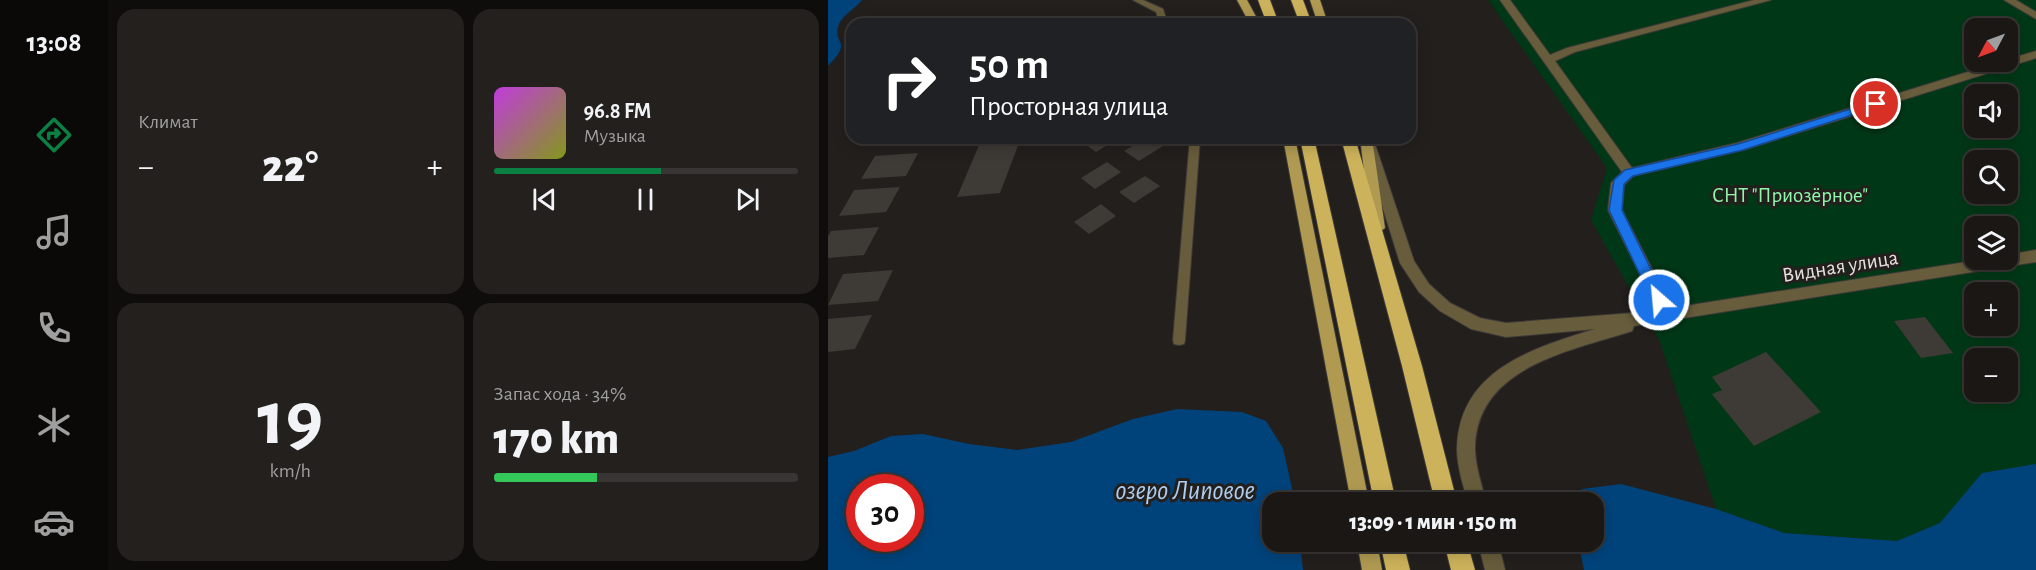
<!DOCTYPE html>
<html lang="ru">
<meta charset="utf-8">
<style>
body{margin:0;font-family:"Alegreya Sans",sans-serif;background:#23201e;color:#f1f3f6;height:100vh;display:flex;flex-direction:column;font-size:22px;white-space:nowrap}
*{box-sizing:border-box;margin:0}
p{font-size:20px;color:#9f9fa0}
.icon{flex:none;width:33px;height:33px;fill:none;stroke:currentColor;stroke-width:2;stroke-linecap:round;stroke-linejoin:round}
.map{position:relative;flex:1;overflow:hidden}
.details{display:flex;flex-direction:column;gap:9px;padding:9px;background:#0e0d0c;width:720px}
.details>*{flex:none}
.top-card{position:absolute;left:18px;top:18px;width:570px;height:126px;border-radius:18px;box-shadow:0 3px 15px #0003,0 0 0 2px #383634;background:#202124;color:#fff;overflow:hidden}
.needle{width:39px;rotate:229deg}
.buttons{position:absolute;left:1136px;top:18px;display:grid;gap:12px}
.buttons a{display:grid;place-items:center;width:54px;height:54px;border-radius:12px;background:#1a1715;box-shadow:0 3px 15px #0003,0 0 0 2px #383634;font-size:30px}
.speed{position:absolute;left:18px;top:474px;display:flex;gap:12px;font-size:30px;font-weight:700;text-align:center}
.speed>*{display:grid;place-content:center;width:78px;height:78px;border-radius:50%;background:#1a1715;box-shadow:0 3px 15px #0003,0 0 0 2px #383634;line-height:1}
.speed .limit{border:9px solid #d22;background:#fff;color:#111}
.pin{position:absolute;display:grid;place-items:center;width:51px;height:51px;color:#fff;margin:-26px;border:3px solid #fff;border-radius:50%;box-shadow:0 2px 6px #0007}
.me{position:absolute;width:66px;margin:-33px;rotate:333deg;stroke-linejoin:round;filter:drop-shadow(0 0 4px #0008)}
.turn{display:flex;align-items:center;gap:21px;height:126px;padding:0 24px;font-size:27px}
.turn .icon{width:78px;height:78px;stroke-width:2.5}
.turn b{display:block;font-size:42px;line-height:51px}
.big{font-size:45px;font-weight:800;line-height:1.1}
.details .card{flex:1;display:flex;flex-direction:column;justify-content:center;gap:9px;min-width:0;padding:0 21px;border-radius:18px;background:#23201e}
.details .dial{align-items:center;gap:0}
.dial b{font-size:78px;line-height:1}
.song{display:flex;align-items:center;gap:18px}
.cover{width:72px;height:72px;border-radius:9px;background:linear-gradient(135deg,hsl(290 70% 55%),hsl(70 70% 35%))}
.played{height:6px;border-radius:3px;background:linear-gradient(90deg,#0b8043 55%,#383634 55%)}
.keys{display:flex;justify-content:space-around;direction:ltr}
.heat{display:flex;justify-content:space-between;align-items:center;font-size:33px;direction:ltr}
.charge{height:9px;border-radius:4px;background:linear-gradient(90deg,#34c759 34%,#383634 0)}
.details .tiles{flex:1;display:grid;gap:9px;grid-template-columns:repeat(2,1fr)}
.trip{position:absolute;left:434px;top:492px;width:342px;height:60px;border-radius:18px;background:#1a1715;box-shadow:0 3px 15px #0003,0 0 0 2px #383634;font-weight:800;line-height:60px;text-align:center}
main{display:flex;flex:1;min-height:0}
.tabs{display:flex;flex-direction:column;width:108px;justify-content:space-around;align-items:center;background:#0a0908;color:#9f9fa0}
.tabs .icon{width:42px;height:42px}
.tabs .current{color:#0b8043}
.tabs b{font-size:27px;color:#f1f3f6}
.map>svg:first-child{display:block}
</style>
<main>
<nav class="tabs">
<b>13:08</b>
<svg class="icon current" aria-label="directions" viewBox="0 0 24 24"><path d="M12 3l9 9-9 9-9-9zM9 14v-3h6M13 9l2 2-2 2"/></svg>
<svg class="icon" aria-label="music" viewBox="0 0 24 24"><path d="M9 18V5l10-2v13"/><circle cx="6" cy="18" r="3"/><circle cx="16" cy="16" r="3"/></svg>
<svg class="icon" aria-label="phone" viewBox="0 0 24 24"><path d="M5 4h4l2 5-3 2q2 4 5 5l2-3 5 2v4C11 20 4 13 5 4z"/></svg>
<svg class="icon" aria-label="climate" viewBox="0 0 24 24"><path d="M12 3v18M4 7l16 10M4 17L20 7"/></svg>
<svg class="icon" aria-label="car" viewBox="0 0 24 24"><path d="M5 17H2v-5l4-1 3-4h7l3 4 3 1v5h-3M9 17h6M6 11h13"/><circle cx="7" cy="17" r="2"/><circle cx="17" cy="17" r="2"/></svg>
</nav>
<section class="details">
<div class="tiles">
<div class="card"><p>Климат</p>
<div class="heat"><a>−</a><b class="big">22°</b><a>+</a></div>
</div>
<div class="card">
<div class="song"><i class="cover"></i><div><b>96.8 FM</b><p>Музыка</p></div></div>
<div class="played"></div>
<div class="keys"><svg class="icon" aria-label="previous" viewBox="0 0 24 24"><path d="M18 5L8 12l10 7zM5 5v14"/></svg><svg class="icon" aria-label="pause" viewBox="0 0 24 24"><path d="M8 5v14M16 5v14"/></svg><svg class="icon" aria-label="next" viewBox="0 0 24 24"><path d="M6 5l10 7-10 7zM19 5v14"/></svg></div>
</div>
<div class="card dial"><b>19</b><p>km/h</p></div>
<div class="card"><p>Запас хода · 34%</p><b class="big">170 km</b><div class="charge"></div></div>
</div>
</section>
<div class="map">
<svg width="1208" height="570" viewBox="0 0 1208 570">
<rect width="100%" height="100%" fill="#231f1c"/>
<!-- green -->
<path fill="#003817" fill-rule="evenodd" d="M660 0H1208V464L1154 473 1112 523 1069 541 956 533 888 509 832 342 763 220 779 168ZM1146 28H1179V62H1146ZM1146 94H1179V128H1146ZM1146 160H1179V194H1146ZM1146 226H1179V260H1146ZM1146 292H1179V326H1146ZM1146 358H1179V392H1146Z"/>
<!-- water -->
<g fill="#00437b" fill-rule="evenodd">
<path d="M0 0H34C28 8 15 15 11 24 3 45 27 39 0 66Z"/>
<path d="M349 409 414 412 438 421 455 448 467 502H444V542H472L475 570H0V457L26 451 63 436 95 434 141 444 189 450 243 442 305 419ZM32 488H82V538H32Z"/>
<polygon points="1208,464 1208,570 756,570 750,542 765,542 765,502 752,502 754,489 793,484 888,509 956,533 1069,541 1112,523 1154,473"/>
</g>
<!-- building -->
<g fill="#3e3a36">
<polygon points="1158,87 1168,94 1146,94 1146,103 1133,94"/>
<polygon points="66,138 94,138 92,141 63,143"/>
<polygon points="154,138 193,138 172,193 129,197"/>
<polygon points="262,138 291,138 268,152 254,142"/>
<polygon points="318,138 322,138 335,146 311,161 296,151"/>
<polygon points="90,153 78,176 33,179 47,156"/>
<polygon points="279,162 293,172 267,189 253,178"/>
<polygon points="317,176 332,186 306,203 291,192"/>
<polygon points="72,187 58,212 11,216 26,190"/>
<polygon points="273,204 288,216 261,234 246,222"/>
<polygon points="51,227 36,255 0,258 0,236 3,231"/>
<polygon points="65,270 50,301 0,305 15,274"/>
<polygon points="44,315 27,349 0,352 0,319"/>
<polygon points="1097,317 1125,353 1093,358 1066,321"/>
<polygon points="938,352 993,412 926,446 884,394 894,390 884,377"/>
</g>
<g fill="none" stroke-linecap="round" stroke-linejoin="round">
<defs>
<g id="lane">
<polygon points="305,0 315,0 335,9 340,24 332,24 328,12"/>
<polygon points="362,138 372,138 357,340 356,344 351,345 346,344 345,340"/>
</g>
<g id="street">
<path d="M672 0H682L722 55 739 48 926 0H943L747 52 727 61 804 168 909 143 1208 51V58L915 150 805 176 796 185 794 210 844 308 1151 260H1179V255L1208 250V262L806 326 804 331C742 351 648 367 647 448 647 466 654 485 658 502H640C635 485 629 466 629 448 631 370 705 348 767 329L678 337 643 329 612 311 591 292 572 263 533 138H545L586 261 601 284 622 303 652 318 678 323 830 311 780 210 783 183 794 172Z"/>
<polygon points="1176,0 1188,0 1208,12 1208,19"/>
<polygon points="650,542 670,542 677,570 657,570"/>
</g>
<g id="primary">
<polygon points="409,0 419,0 432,24 422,24"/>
<polygon points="482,0 492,0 500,24 490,24"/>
<polygon points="455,138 467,138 541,502 523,502"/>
<polygon points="532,138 544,138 557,228 550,233 543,228"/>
<polygon points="529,542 549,542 554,570 534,570"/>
</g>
<g id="highway">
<polygon points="430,0 442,0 451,24 439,24"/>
<polygon points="463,0 475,0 484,24 472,24"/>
<polygon points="472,138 486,138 568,502 546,502"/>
<polygon points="513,138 527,138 594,366 629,502 607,502 574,366"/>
<polygon points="552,542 575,542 582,570 558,570"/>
<polygon points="616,542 639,542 647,570 623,570"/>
</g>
</defs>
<!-- lane casing -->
<use href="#lane" stroke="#3e3a37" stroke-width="2"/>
<!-- street casing -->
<use href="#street" stroke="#3e3a37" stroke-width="2"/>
<!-- primary casing -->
<use href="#primary" stroke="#3e3a37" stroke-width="2"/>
<!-- highway casing -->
<use href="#highway" stroke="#3e3a37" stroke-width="2"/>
<!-- lane -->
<use href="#lane" fill="#675d3c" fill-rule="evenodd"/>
<!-- street -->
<use href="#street" fill="#675d3c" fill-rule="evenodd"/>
<!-- primary -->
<use href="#primary" fill="#b09a52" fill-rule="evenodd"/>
<!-- highway -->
<use href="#highway" fill="#ccb25a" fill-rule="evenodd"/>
</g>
<!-- route -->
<polygon fill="#1a73e8" stroke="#114b97" stroke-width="1.5" points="1048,101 1052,102 1052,106 915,150 805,176 796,184 794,210 838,300 831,306 826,304 781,210 786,180 797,170 910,144"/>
<g text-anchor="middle" stroke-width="6" stroke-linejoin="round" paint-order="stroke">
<!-- park labels -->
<g font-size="21" fill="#8ef7ac" stroke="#231f1c">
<text x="962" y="202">СНТ "Приозёрное"</text>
</g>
<!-- street labels -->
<g font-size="21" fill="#e4e1df" stroke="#231f1c">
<text transform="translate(1012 266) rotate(-9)" y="7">Видная улица</text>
</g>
<!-- near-water labels -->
<g font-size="27" font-style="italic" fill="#aeccee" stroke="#231f1c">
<text x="357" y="499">озеро Липовое</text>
</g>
</g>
</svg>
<div class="buttons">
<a><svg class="needle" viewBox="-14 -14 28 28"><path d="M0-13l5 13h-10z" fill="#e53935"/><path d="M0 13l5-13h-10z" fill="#9f9fa0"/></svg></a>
<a><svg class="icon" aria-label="sound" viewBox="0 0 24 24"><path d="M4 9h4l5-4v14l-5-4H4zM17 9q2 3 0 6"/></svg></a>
<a><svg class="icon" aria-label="search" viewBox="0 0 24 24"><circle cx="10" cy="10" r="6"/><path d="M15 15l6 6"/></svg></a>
<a><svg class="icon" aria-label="layers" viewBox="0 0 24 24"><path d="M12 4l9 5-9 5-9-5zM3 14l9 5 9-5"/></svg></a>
<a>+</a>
<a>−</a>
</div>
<div class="speed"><div class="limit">30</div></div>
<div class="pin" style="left:1048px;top:104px;background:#d93025"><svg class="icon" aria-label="arrive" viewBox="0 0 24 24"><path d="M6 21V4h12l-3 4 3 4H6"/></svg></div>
<svg class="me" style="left:831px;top:300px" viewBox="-20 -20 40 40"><circle r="17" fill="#1a73e8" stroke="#fff" stroke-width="3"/><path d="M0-11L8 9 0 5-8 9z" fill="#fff"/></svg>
<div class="trip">13:09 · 1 мин · 150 m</div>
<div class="top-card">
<div class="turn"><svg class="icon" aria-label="right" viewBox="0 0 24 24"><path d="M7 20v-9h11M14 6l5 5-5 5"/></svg><div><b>50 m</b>Просторная улица</div></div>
</div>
</div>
</main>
